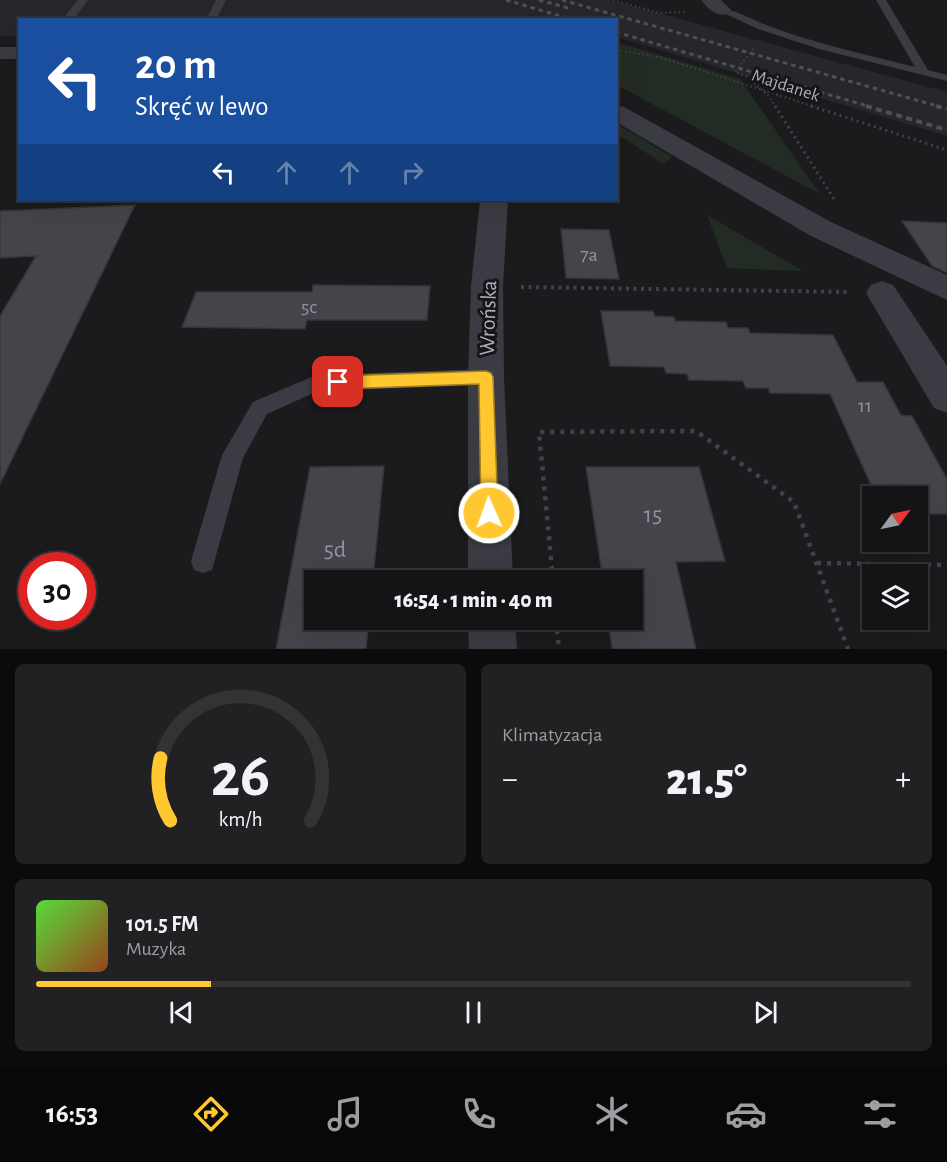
<!DOCTYPE html>
<html lang="pl">
<meta charset="utf-8">
<style>
body{margin:0;font-family:"Alegreya Sans",sans-serif;background:#212123;color:#f1f3f6;height:100vh;display:flex;flex-direction:column;font-size:22px;white-space:nowrap}
*{box-sizing:border-box;margin:0}
p{font-size:20px;color:#9d9ea1}
.icon{flex:none;width:33px;height:33px;fill:none;stroke:currentColor;stroke-width:2;stroke-linecap:round;stroke-linejoin:round}
.map{position:relative;height:649px;overflow:hidden}
.panel{display:flex;flex-direction:column;gap:15px;padding:15px;background:#0b0b0c;flex:1}
.panel>*{flex:none}
.hud{position:absolute;left:18px;top:18px;width:600px;height:183px;border-radius:0px;box-shadow:0 6px 24px #0002,0 0 0 2px #333335;background:#1a4fa0;color:#fff;overflow:hidden}
.needle{width:39px;rotate:57deg}
.buttons{position:absolute;left:862px;top:486px;display:grid;gap:12px}
.buttons a{display:grid;place-items:center;width:66px;height:66px;border-radius:0px;background:#141416;box-shadow:0 6px 24px #0002,0 0 0 2px #333335;font-size:30px}
.speed{position:absolute;left:18px;top:552px;display:flex;gap:12px;font-size:30px;font-weight:700;text-align:center}
.speed>*{display:grid;place-content:center;width:78px;height:78px;border-radius:50%;background:#141416;box-shadow:0 6px 24px #0002,0 0 0 2px #333335;line-height:1}
.speed .limit{border:9px solid #d22;background:#fff;color:#111}
.pin{position:absolute;display:grid;place-items:center;width:51px;height:51px;color:#fff;margin:-26px;border-radius:12px;box-shadow:0 3px 9px #0006}
.me{position:absolute;width:66px;margin:-33px;rotate:358deg;stroke-linejoin:round;filter:drop-shadow(0 0 4px #0008)}
.turn{display:flex;align-items:center;gap:21px;height:126px;padding:0 18px;font-size:27px}
.turn .icon{width:78px;height:78px;stroke-width:2.5}
.turn b{display:block;font-size:42px;line-height:51px}
.lanes{display:flex;align-items:center;height:57px;padding:0 18px;background:#0003;justify-content:center;gap:30px;direction:ltr}
.lanes .off{opacity:.35}
.big{font-size:45px;font-weight:800;line-height:1.1}
.panel .widget{flex:1;display:flex;flex-direction:column;justify-content:center;gap:9px;min-width:0;padding:0 21px;border-radius:9px;background:#212123}
.panel .dial{align-items:center;gap:0}
.dial svg{height:156px;overflow:visible;fill:none;stroke:#333335;stroke-width:7;stroke-linecap:round;text-anchor:middle}
.dial text{fill:#f1f3f6;stroke:none}
.song{display:flex;align-items:center;gap:18px}
.cover{width:72px;height:72px;border-radius:9px;background:linear-gradient(135deg,hsl(110 70% 55%),hsl(20 70% 35%))}
.played{height:6px;border-radius:3px;background:linear-gradient(90deg,#ffc831 20%,#333335 20%)}
.keys{display:flex;justify-content:space-around;direction:ltr}
.heat{display:flex;justify-content:space-between;align-items:center;font-size:33px;direction:ltr}
.panel .tiles{flex:1;display:grid;gap:15px;grid-template-columns:1fr 1fr}
.widget:last-child{grid-column:span 2}
.trip{position:absolute;left:304px;top:570px;width:339px;height:60px;border-radius:0px;background:#141416;box-shadow:0 6px 24px #0002,0 0 0 2px #333335;font-weight:800;line-height:60px;text-align:center}
.tabs{display:flex;height:96px;justify-content:space-around;align-items:center;background:#080809;color:#9d9ea1}
.tabs .icon{width:42px;height:42px}
.tabs .on{color:#ffc831}
.tabs b{font-size:27px;color:#f1f3f6}
.map>svg:first-child{display:block}
</style>
<div class="map">
<svg width="947" height="649" viewBox="0 0 947 649">
<rect width="100%" height="100%" fill="#1b1b1d"/>
<!-- built -->
<polygon fill="#27262a" points="0,0 610,0 947,92 947,136 617,37 616,20 554,20 543,16 543,20 20,20 19,36 0,36"/>
<!-- green -->
<g fill="#222c24">
<polygon points="616,42 740,79 820,194 617,85"/>
<polygon points="616,124 617,124 672,157 664,164 617,134"/>
<polygon points="707,215 803,271 727,268"/>
</g>
<!-- building -->
<g fill="#44444a" stroke="#35343a" stroke-width="1.5">
<polygon points="135,205 0,484 0,316 36,256 0,258 0,211"/>
<polygon points="902,221 947,223 947,273 932,266"/>
<polygon points="561,229 609,230 619,279 566,278"/>
<polygon points="313,285 430,286 427,320 307,320 305,329 182,327 196,292 312,292"/>
<polygon points="601,311 653,311 655,316 674,317 675,321 726,322 728,328 748,328 750,333 833,335 857,382 883,382 901,415 912,416 947,479 947,514 919,514 918,496 876,496 830,394 770,393 768,388 746,388 743,381 689,380 687,374 666,373 664,367 610,366"/>
<polygon points="384,466 373,580 315,580 315,620 369,620 366,649 276,649 310,467"/>
<polygon points="586,467 699,467 725,561 676,562 696,649 612,649 608,620 633,620 633,580 603,580"/>
</g>
<g fill="none" stroke-linecap="round" stroke-linejoin="round">
<!-- path-far3 -->
<g stroke="#41434a" stroke-width="2" stroke-dasharray="1.5 3" stroke-linecap="butt">
<polyline points="613,0 659,13 686,12"/>
<polyline points="753,49 735,72 752,78 751,81 767,94 776,107"/>
<polyline points="616,50 659,57 815,107"/>
</g>
<!-- path-far2 -->
<g stroke="#41434a" stroke-width="3" stroke-dasharray="2 4" stroke-linecap="butt">
<polyline points="775,106 836,202"/>
<polyline points="811,106 947,150"/>
</g>
<!-- path-far1 -->
<polyline stroke="#41434a" stroke-width="4" stroke-dasharray="3 4.5" stroke-linecap="butt" points="521,287 850,292"/>
<!-- path -->
<g stroke="#41434a" stroke-width="4.5" stroke-dasharray="4 6" stroke-linecap="butt">
<polyline points="817,563 947,565"/>
<polyline points="553,580 539,432 696,431 794,502 848,649"/>
<polyline points="556,620 559,649"/>
</g>
<!-- lane -->
<g fill="#3b3c43" fill-rule="evenodd">
<polygon points="78,0 88,0 73,20 62,20"/>
<polygon points="216,0 226,0 216,20 206,20"/>
<path d="M876 0H886L928 70 947 75V81L819 49 758 29 717 10C725 4 753 20 764 24 812 43 864 54 915 67Z"/>
<polygon points="486,369 493,371 496,377 493,383 486,385 318,391 267,414 243,458 212,570 203,573 194,570 191,561 222,455 253,402 316,375"/>
</g>
<!-- street -->
<g fill="#3b3c43" fill-rule="evenodd">
<path d="M701 0H721L731 10 728 14C717 17 708 9 701 0Z"/>
<rect x="0" y="47" width="20" height="12"/>
<polygon points="616,105 624,107 831,222 947,275 947,300 811,236 616,122"/>
<polygon points="480,200 508,200 503,286 504,377 513,580 468,580 468,377 471,286"/>
<polygon points="882,281 893,285 947,366 947,413 934,408 866,293 871,285"/>
<polygon points="468,620 515,620 517,649 469,649"/>
</g>
<!-- rail-far1 -->
<g stroke="#4e5058" stroke-width="3" stroke-dasharray="4.5 4" stroke-linecap="butt">
<polyline points="506,0 574,20"/>
<polyline points="539,0 568,8"/>
<polyline points="562,0 941,107"/>
<polyline points="616,32 871,107"/>
</g>
<!-- rail -->
<g stroke="#4e5058" stroke-width="4" stroke-dasharray="6 4.5" stroke-linecap="butt">
<polyline points="866,106 947,130"/>
<polyline points="936,106 947,109"/>
</g>
</g>
<!-- route -->
<polygon fill="#ffc831" stroke="#a68220" stroke-width="1.5" points="486,371 491,373 493,377 498,513 496,519 489,521 483,519 481,513 479,384 338,389 333,387 331,382 333,378 338,376"/>
<g text-anchor="middle" stroke-width="6" stroke-linejoin="round" paint-order="stroke">
<!-- far-street labels -->
<g font-size="18" fill="#acb0be" stroke="#161518">
<text transform="translate(786 85) rotate(18)" y="6">Majdanek</text>
</g>
<!-- number labels -->
<g font-size="20" fill="#9295a1">
<text x="589" y="261">7a</text>
<text x="309" y="313">5c</text>
<text x="865" y="412">11</text>
</g>
<!-- street labels -->
<g font-size="22" fill="#acb0be" stroke="#161518">
<text transform="translate(487 318) rotate(-88)" y="8">Wrońska</text>
</g>
<!-- near-number labels -->
<g font-size="24" fill="#9295a1">
<text x="653" y="522">15</text>
<text x="335" y="557">5d</text>
</g>
</g>
</svg>
<div class="buttons">
<a><svg class="needle" viewBox="-14 -14 28 28"><path d="M0-13l5 13h-10z" fill="#e53935"/><path d="M0 13l5-13h-10z" fill="#9d9ea1"/></svg></a>
<a><svg class="icon" aria-label="layers" viewBox="0 0 24 24"><path d="M12 4l9 5-9 5-9-5zM3 14l9 5 9-5"/></svg></a>
</div>
<div class="speed"><div class="limit">30</div></div>
<div class="pin" style="left:338px;top:382px;background:#d93025"><svg class="icon" aria-label="arrive" viewBox="0 0 24 24"><path d="M6 21V4h12l-3 4 3 4H6"/></svg></div>
<svg class="me" style="left:489px;top:513px" viewBox="-20 -20 40 40"><circle r="17" fill="#ffc831" stroke="#fff" stroke-width="3"/><path d="M0-11L8 9 0 5-8 9z" fill="#fff"/></svg>
<div class="trip">16:54 · 1 min · 40 m</div>
<div class="hud">
<div class="turn"><svg class="icon" aria-label="left" viewBox="0 0 24 24"><path d="M17 20v-9H6M10 6l-5 5 5 5"/></svg><div><b>20 m</b>Skręć w lewo</div></div>
<div class="lanes"><svg class="icon" aria-label="left" viewBox="0 0 24 24"><path d="M17 20v-9H6M10 6l-5 5 5 5"/></svg><svg class="icon off" aria-label="ahead" viewBox="0 0 24 24"><path d="M12 20V5M6 11l6-6 6 6"/></svg><svg class="icon off" aria-label="ahead" viewBox="0 0 24 24"><path d="M12 20V5M6 11l6-6 6 6"/></svg><svg class="icon off" aria-label="right" viewBox="0 0 24 24"><path d="M7 20v-9h11M14 6l5 5-5 5"/></svg></div>
</div>
</div>
<section class="panel">
<div class="tiles">
<div class="widget dial"><svg viewBox="0 0 100 80">
<path d="M14 69A42 42 0 1 1 86 69"/>
<path d="M14 69A42 42 0 0 1 9 37" stroke="#ffc831"/>
<text x="50" y="56" font-size="32" font-weight="700">26</text>
<text x="50" y="72" font-size="11">km/h</text>
</svg></div>
<div class="widget"><p>Klimatyzacja</p>
<div class="heat"><a>−</a><b class="big">21.5°</b><a>+</a></div>
</div>
<div class="widget">
<div class="song"><i class="cover"></i><div><b>101.5 FM</b><p>Muzyka</p></div></div>
<div class="played"></div>
<div class="keys"><svg class="icon" aria-label="previous" viewBox="0 0 24 24"><path d="M18 5L8 12l10 7zM5 5v14"/></svg><svg class="icon" aria-label="pause" viewBox="0 0 24 24"><path d="M8 5v14M16 5v14"/></svg><svg class="icon" aria-label="next" viewBox="0 0 24 24"><path d="M6 5l10 7-10 7zM19 5v14"/></svg></div>
</div>
</div>
</section>
<nav class="tabs">
<b>16:53</b>
<svg class="icon on" aria-label="directions" viewBox="0 0 24 24"><path d="M12 3l9 9-9 9-9-9zM9 14v-3h6M13 9l2 2-2 2"/></svg>
<svg class="icon" aria-label="music" viewBox="0 0 24 24"><path d="M9 18V5l10-2v13"/><circle cx="6" cy="18" r="3"/><circle cx="16" cy="16" r="3"/></svg>
<svg class="icon" aria-label="phone" viewBox="0 0 24 24"><path d="M5 4h4l2 5-3 2q2 4 5 5l2-3 5 2v4C11 20 4 13 5 4z"/></svg>
<svg class="icon" aria-label="climate" viewBox="0 0 24 24"><path d="M12 3v18M4 7l16 10M4 17L20 7"/></svg>
<svg class="icon" aria-label="car" viewBox="0 0 24 24"><path d="M5 17H2v-5l4-1 3-4h7l3 4 3 1v5h-3M9 17h6M6 11h13"/><circle cx="7" cy="17" r="2"/><circle cx="17" cy="17" r="2"/></svg>
<svg class="icon" aria-label="filters" viewBox="0 0 24 24"><path d="M4 7h16M4 17h16"/><circle cx="9" cy="7" r="2"/><circle cx="15" cy="17" r="2"/></svg>
</nav>
